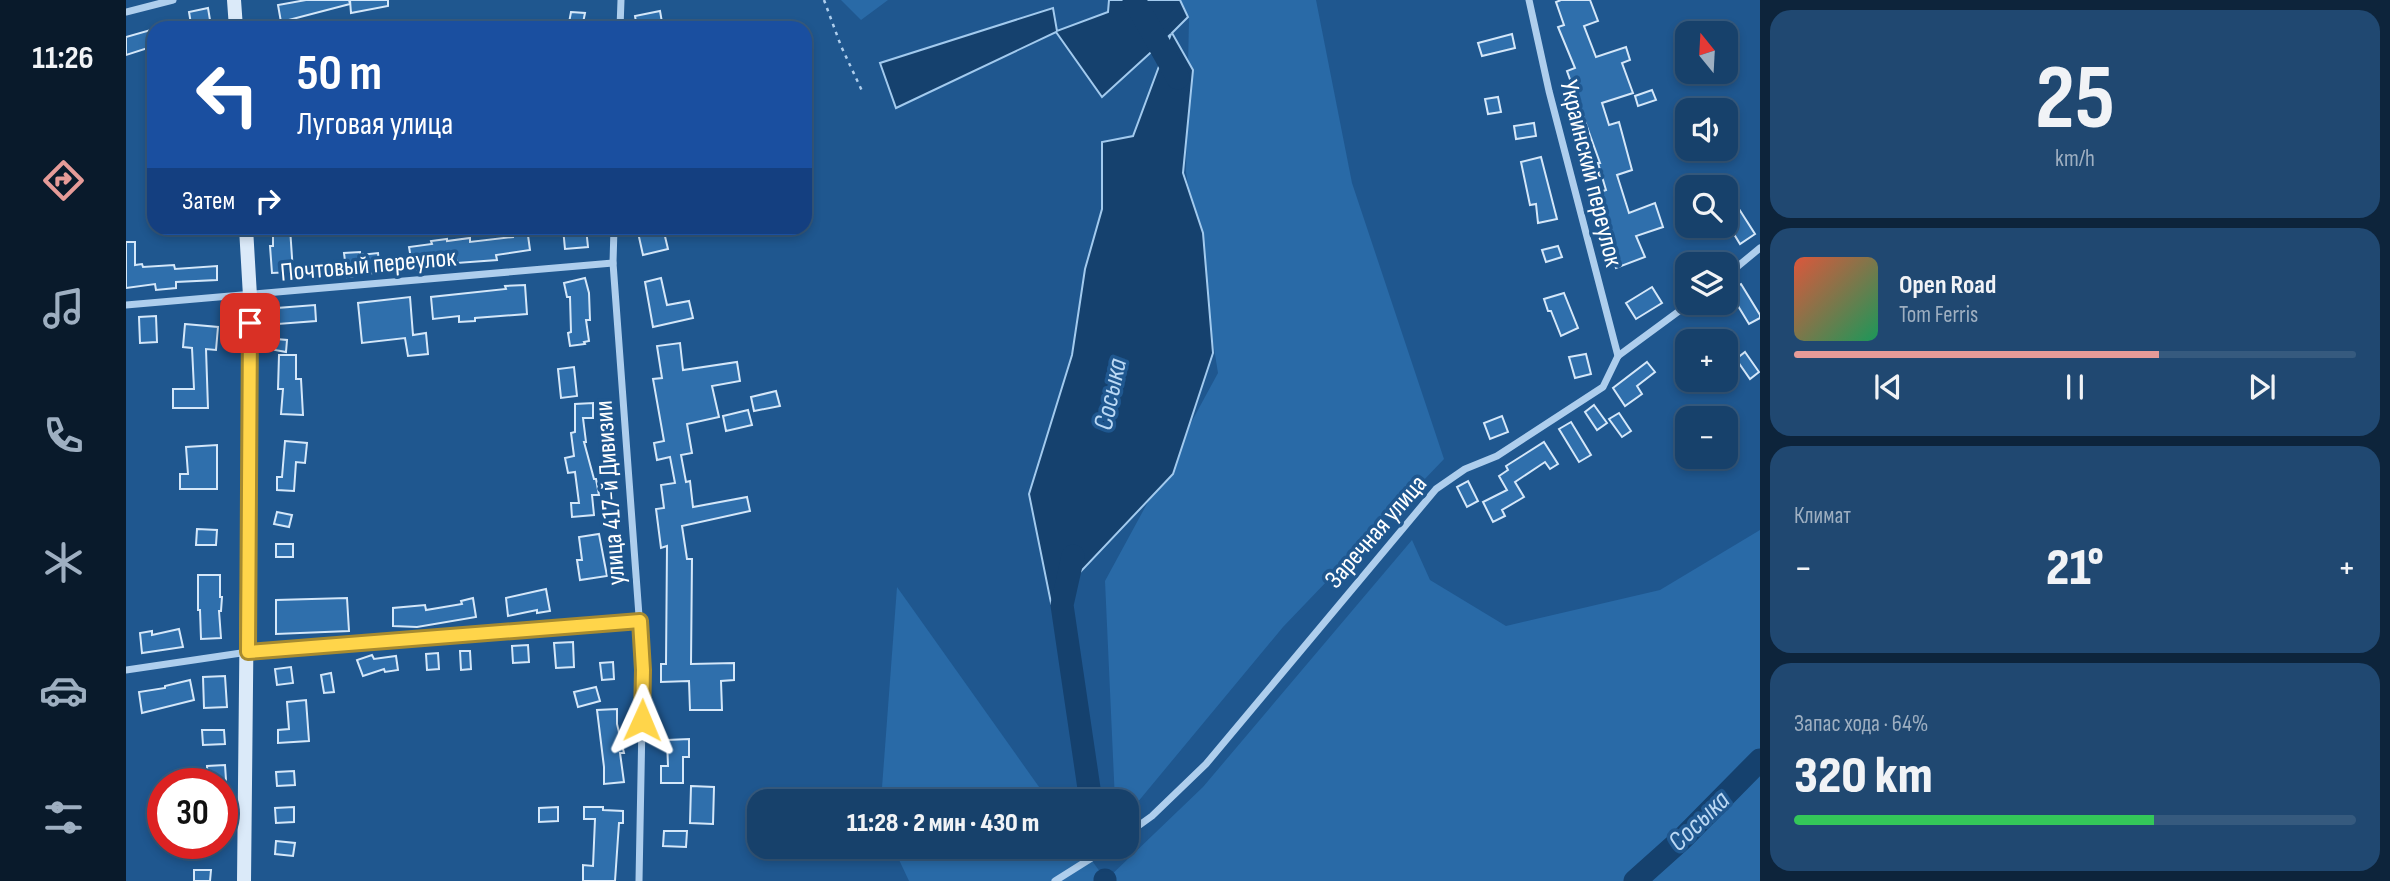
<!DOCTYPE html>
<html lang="ru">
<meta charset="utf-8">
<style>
body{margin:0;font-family:"Sofia Sans Condensed",sans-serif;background:#204871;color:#f1f3f6;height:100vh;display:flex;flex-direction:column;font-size:26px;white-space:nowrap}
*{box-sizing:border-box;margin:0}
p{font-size:23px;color:#9eafc1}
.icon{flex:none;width:38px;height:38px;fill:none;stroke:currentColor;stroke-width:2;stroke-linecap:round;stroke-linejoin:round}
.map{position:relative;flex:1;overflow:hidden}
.drawer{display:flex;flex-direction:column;gap:10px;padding:10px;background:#0d243b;width:630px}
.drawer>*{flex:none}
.top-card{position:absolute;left:21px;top:21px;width:665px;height:214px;border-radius:21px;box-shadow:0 4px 10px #0003,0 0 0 2px #365a7e;background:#1a4fa0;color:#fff;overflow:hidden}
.needle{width:46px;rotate:342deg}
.tools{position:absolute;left:1549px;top:21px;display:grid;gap:14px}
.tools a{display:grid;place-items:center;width:63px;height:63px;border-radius:14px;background:#17416b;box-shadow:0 4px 10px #0003,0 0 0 2px #365a7e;font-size:35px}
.speed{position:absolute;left:21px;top:768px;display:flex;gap:14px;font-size:35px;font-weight:700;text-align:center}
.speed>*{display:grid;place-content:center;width:91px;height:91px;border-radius:50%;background:#17416b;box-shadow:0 4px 10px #0003,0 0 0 2px #365a7e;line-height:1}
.speed .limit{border:10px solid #d22;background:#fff;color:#111}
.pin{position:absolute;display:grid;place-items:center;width:60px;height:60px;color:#fff;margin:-30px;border-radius:14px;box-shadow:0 4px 10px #0006}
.me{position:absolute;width:77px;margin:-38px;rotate:1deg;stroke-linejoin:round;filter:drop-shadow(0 0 5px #0008)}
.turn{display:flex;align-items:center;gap:24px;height:147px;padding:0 35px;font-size:32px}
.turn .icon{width:91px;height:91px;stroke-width:2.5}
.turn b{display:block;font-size:49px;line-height:60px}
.then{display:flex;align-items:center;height:66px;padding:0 35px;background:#0003;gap:14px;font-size:26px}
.big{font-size:52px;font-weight:800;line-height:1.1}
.drawer .card{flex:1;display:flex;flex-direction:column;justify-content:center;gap:10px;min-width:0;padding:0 24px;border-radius:21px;background:#204871}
.drawer .dial{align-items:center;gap:0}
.dial b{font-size:91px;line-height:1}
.song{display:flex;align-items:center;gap:21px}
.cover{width:84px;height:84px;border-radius:10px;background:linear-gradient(135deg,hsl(10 70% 55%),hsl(150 70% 35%))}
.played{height:7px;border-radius:4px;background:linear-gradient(90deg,#e69b98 65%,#365a7e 65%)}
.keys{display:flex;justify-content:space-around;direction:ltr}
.heat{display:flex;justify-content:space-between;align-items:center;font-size:38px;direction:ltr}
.charge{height:10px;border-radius:5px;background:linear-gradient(90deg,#34c759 64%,#365a7e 0)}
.trip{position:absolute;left:621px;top:789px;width:392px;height:70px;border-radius:21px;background:#17416b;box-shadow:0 4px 10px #0003,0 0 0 2px #365a7e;font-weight:800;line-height:70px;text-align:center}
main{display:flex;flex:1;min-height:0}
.tab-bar{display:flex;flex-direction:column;width:126px;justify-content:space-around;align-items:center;background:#091a2b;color:#9eafc1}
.tab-bar .icon{width:49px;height:49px}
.tab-bar .selected{color:#e69b98}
.tab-bar b{font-size:32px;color:#f1f3f6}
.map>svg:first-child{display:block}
</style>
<main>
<nav class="tab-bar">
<b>11:26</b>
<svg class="icon selected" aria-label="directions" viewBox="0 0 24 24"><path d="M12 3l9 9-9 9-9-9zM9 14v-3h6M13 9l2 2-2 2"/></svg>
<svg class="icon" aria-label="music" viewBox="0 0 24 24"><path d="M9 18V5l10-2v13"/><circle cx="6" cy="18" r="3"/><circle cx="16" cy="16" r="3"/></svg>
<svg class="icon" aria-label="phone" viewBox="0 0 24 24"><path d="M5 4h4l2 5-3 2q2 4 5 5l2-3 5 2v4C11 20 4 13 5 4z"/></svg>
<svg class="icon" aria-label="climate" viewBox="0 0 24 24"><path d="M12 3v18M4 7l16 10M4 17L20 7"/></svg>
<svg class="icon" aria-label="car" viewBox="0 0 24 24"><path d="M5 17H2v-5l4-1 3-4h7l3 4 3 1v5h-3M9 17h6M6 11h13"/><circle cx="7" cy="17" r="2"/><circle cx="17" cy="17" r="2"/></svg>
<svg class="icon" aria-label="filters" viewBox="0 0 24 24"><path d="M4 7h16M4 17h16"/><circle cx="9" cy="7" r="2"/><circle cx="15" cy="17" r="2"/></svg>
</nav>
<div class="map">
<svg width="1634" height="881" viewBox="0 0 1634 881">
<rect width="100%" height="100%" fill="#1f578f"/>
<!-- green -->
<g fill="#296aa7">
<polygon points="715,0 762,0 735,20"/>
<polygon points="1054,0 1190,0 1226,183 1318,459 1157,627 1001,815 1001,802 989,801 979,581 1092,373 1060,172 1063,18"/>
<polygon points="1634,530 1634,881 783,881 767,847 956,847 980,880 1077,787 1286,540 1304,580 1380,626 1534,590"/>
<polygon points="771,587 923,801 755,801"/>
</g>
<!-- water -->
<polygon fill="#15416e" stroke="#a2caee" stroke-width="2" points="983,0 1054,0 1062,17 1046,33 1067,70 1057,173 1077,233 1087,353 1047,474 925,603 903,494 946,355 959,269 976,209 976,142 1007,136 1045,34 976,97 930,32 770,108 754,63 927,8 931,31 982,12"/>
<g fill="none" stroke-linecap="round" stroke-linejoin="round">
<!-- river -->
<g stroke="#15416e" stroke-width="23">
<polyline points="1008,0 1052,78"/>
<polyline points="947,556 936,605 965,802"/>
<polyline points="979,881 979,880"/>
<polyline points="1509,881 1556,839 1634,760"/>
</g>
</g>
<!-- building -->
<g fill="#2f6fac" stroke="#d4e7f9" stroke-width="2">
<polygon points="180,0 223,0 224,4 155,22 152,5"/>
<polygon points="224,0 262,0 262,6 225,13"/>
<polygon points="1435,0 1464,0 1472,21 1458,26 1470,57 1500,47 1504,60 1496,63 1507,93 1476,103 1483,125 1493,122 1506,170 1491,175 1503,213 1529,203 1537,227 1510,236 1519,257 1490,268 1475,222 1480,221 1471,193 1480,190 1472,163 1474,163 1441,71 1449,68 1432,27 1438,25 1430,2"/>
<polygon points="82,8 84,20 65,24 63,12"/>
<polygon points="534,11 537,28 511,28 509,16"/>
<polygon points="445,12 459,13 456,28 442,28"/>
<polygon points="28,29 28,46 0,55 0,37"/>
<polygon points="1386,34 1389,48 1356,56 1352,43"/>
<polygon points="1526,90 1530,100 1512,106 1509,96"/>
<polygon points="1372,97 1375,112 1362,114 1359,99"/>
<polygon points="1408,123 1410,136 1390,139 1388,126"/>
<polygon points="1415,157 1431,219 1412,223 1410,204 1404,205 1395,162"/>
<polygon points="1613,209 1629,234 1614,244 1600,221 1600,218"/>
<polygon points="147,228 164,228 167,272 146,273 144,246 147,246"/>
<polygon points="401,228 404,250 370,255 371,260 331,263 331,261 296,266 297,269 287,270 283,247 306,244 305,241 321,239 321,241 344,238 344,242 387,237 386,229"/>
<polygon points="437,228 460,228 462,247 439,249"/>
<polygon points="511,228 537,228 542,249 517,255"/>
<polygon points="0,242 9,242 9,265 16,264 17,267 48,265 49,269 91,266 91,280 50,282 50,288 30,290 29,284 0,288"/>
<polygon points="1432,246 1436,257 1420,262 1416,250"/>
<polygon points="234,252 234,255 252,253 254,272 221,277 218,253"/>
<polygon points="459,278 463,293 464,320 460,320 463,341 458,342 459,344 444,346 442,333 445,332 444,297 441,297 438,283"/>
<polygon points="535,278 541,305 563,301 567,318 527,327 519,282"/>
<polygon points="1615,284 1634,315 1634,318 1623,324 1603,291"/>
<polygon points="399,285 401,314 349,318 349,321 333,322 333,316 307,319 305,297 380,289 379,286"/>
<polygon points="1526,287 1536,303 1510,319 1500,303"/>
<polygon points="1438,293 1452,328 1435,336 1425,311 1422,311 1418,299"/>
<polygon points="284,297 287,335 300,333 302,354 282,356 279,338 236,343 232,303"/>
<polygon points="189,305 190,321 152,324 151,308"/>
<polygon points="30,316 31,342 14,343 13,317"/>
<polygon points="59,324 92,327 90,350 80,349 82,408 47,408 47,389 68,389 66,348 57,347"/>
<polygon points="150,339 161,340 160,352 149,350"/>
<polygon points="554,343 557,370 611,362 614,381 586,386 593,417 561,424 566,453 555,455 560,482 564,481 567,507 621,497 624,511 556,526 561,559 566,559 565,664 608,663 608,680 595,681 596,710 564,710 563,681 535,682 535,664 540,664 541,546 535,548 530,509 538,508 535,485 549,483 544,457 531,460 528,443 538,441 527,379 536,378 531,346"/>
<polygon points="1619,352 1633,372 1624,379 1610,359"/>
<polygon points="1460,354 1465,374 1449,378 1443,357"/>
<polygon points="153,355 170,355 170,379 175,379 177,415 155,414 157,389 152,389"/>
<polygon points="1521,362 1529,372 1511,386 1516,394 1499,406 1487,388"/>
<polygon points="448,367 451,396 435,398 432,369"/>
<polygon points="650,391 654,406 628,411 625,397"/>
<polygon points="467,403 467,418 457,418 460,442 458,442 468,479 470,479 473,495 466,495 468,515 446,517 445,503 453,503 449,472 442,473 439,458 448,456 445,433 449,432 449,404"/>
<polygon points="1468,405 1481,423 1471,430 1459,412"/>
<polygon points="622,410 626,425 600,431 597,416"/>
<polygon points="1493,413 1505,431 1496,437 1483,419"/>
<polygon points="1376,416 1382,432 1364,439 1358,423"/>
<polygon points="1445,422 1465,455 1453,462 1433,429"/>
<polygon points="159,441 181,443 179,463 170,462 168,491 151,490 151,477 156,477"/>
<polygon points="1418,442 1432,464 1424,469 1419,462 1389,482 1398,497 1376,510 1379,516 1367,522 1357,502 1381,490 1373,476 1382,470 1380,466"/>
<polygon points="91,445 91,489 54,489 54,474 62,474 60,447"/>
<polygon points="1342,481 1352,501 1341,507 1331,487"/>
<polygon points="151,512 166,515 163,527 148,524"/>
<polygon points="71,529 91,530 90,545 70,545"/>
<polygon points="473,534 481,576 454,580 451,560 456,560 453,537"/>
<rect x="150" y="544" width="17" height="13"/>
<polygon points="72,575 94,575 94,597 96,597 95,611 93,611 95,638 75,639 74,610 72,610"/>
<polygon points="420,589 424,611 411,613 411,610 382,616 380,598"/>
<polygon points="221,598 223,631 150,634 150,600"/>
<polygon points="347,598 350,617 291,627 267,626 267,608 299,605 300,610 336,604 335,601"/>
<polygon points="53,629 57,647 16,653 14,633 26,631 26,635"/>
<polygon points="447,642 448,667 430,668 428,643"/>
<polygon points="402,645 403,662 387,663 386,646"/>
<polygon points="334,651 344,651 345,669 335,670"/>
<polygon points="312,653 313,669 301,670 300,654"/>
<polygon points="246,655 248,659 270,656 272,670 259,672 258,669 237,676 231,660"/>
<polygon points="487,662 488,679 476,680 474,663"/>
<polygon points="165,667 167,683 151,685 149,669"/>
<polygon points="205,673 208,692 198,693 195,675"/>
<polygon points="99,676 101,707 78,708 77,677"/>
<polygon points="64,680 68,700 16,713 13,692 39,688 39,686"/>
<polygon points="470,687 474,701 452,707 448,692"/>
<polygon points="180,700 183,741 152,743 152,730 163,729 161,702"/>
<polygon points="491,709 491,724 498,753 494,753 498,782 478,784 478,767 471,710"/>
<polygon points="76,730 98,730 99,744 77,745"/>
<polygon points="563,739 563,757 557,757 557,783 535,783 535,766 542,766 541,740"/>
<polygon points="99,765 100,780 82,781 81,766"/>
<polygon points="168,771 169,785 151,786 150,772"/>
<polygon points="565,786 588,787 587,824 564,823"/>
<polygon points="168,807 168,822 150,823 149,808"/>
<polygon points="432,807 432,821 413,822 413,808"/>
<polygon points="458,807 477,807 477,810 497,811 497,823 493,823 489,881 457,881 457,865 467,866 469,819 458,819"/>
<polygon points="538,831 561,831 560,847 537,846"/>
<polygon points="150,841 169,843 167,856 149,854"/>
<polygon points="68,870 85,870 84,881 68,881"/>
</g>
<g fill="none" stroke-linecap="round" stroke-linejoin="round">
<!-- path -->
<polyline stroke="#aeceed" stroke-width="2.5" stroke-dasharray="3.5 5" stroke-linecap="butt" points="698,0 715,46 737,93"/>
<!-- street -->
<g stroke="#aeceed" stroke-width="7">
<polyline points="1403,0 1423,91 1492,356"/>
<polyline points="0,12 47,0"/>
<polyline points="494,28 495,0"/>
<polyline points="488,228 487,263 517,670 513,881"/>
<polyline points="1600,276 1634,248"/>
<polyline points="0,305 487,263"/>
<polyline points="0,670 122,652 514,621"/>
<polyline points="1001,834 1026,816 1080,764 1310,489 1339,469 1371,456 1477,387 1492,356 1564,303"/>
<polyline points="929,881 983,847"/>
</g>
<!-- secondary -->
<g stroke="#dbeaf9" stroke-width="14">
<polyline points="108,0 110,28"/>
<polyline points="118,881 124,296 120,228"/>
</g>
</g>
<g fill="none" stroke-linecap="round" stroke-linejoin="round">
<defs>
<polyline id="route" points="124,323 122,652 514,621 517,670 516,720"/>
</defs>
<!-- route casing -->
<use href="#route" stroke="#a68a30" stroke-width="18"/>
<!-- route -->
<use href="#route" stroke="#ffd54a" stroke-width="12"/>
</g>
<g text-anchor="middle" stroke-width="7" stroke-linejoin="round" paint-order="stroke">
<!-- street labels -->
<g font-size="26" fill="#fff" stroke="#1f578f">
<text transform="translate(1466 173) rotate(76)" y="9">Украинский переулок</text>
<text transform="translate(242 264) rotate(-5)" y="9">Почтовый переулок</text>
<text transform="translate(483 493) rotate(-94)" y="9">улица 417-й Дивизии</text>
<text transform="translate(1249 531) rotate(-49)" y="9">Заречная улица</text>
</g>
<!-- water labels -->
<g font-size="28" font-style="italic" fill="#bad8f4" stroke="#1f578f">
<text transform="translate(983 394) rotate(-78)" y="10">Сосыка</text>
<text transform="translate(1572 820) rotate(-44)" y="10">Сосыка</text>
</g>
</g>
</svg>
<div class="tools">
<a><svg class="needle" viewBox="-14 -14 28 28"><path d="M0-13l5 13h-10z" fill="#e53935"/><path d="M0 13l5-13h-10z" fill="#9eafc1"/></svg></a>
<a><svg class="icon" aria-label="sound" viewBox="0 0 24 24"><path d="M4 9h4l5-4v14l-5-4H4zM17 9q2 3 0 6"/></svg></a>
<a><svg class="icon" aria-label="search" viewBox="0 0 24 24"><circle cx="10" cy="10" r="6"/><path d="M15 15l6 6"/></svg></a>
<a><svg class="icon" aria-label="layers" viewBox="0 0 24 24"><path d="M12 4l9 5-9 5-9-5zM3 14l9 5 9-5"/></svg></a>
<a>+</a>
<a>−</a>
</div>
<div class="speed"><div class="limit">30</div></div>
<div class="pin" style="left:124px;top:323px;background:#d93025"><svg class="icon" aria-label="arrive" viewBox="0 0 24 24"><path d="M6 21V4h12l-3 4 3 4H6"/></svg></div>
<svg class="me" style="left:516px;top:720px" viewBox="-20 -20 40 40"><path d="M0-17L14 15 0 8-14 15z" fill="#ffd54a" stroke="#fff" stroke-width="4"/></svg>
<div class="trip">11:28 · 2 мин · 430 m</div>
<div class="top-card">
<div class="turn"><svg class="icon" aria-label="left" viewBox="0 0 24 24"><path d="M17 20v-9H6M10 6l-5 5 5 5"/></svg><div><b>50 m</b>Луговая улица</div></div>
<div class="then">Затем<svg class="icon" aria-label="right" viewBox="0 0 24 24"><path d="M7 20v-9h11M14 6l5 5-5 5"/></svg></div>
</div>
</div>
<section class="drawer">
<div class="card dial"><b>25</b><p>km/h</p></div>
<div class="card">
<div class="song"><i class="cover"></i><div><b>Open Road</b><p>Tom Ferris</p></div></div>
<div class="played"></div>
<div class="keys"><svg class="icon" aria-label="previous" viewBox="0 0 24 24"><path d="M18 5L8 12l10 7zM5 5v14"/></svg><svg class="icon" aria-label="pause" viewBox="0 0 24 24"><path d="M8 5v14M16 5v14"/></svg><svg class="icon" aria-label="next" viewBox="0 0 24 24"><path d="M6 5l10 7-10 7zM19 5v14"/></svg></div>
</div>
<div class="card"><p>Климат</p>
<div class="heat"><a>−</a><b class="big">21°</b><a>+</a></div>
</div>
<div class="card"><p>Запас хода · 64%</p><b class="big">320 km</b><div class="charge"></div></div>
</section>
</main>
